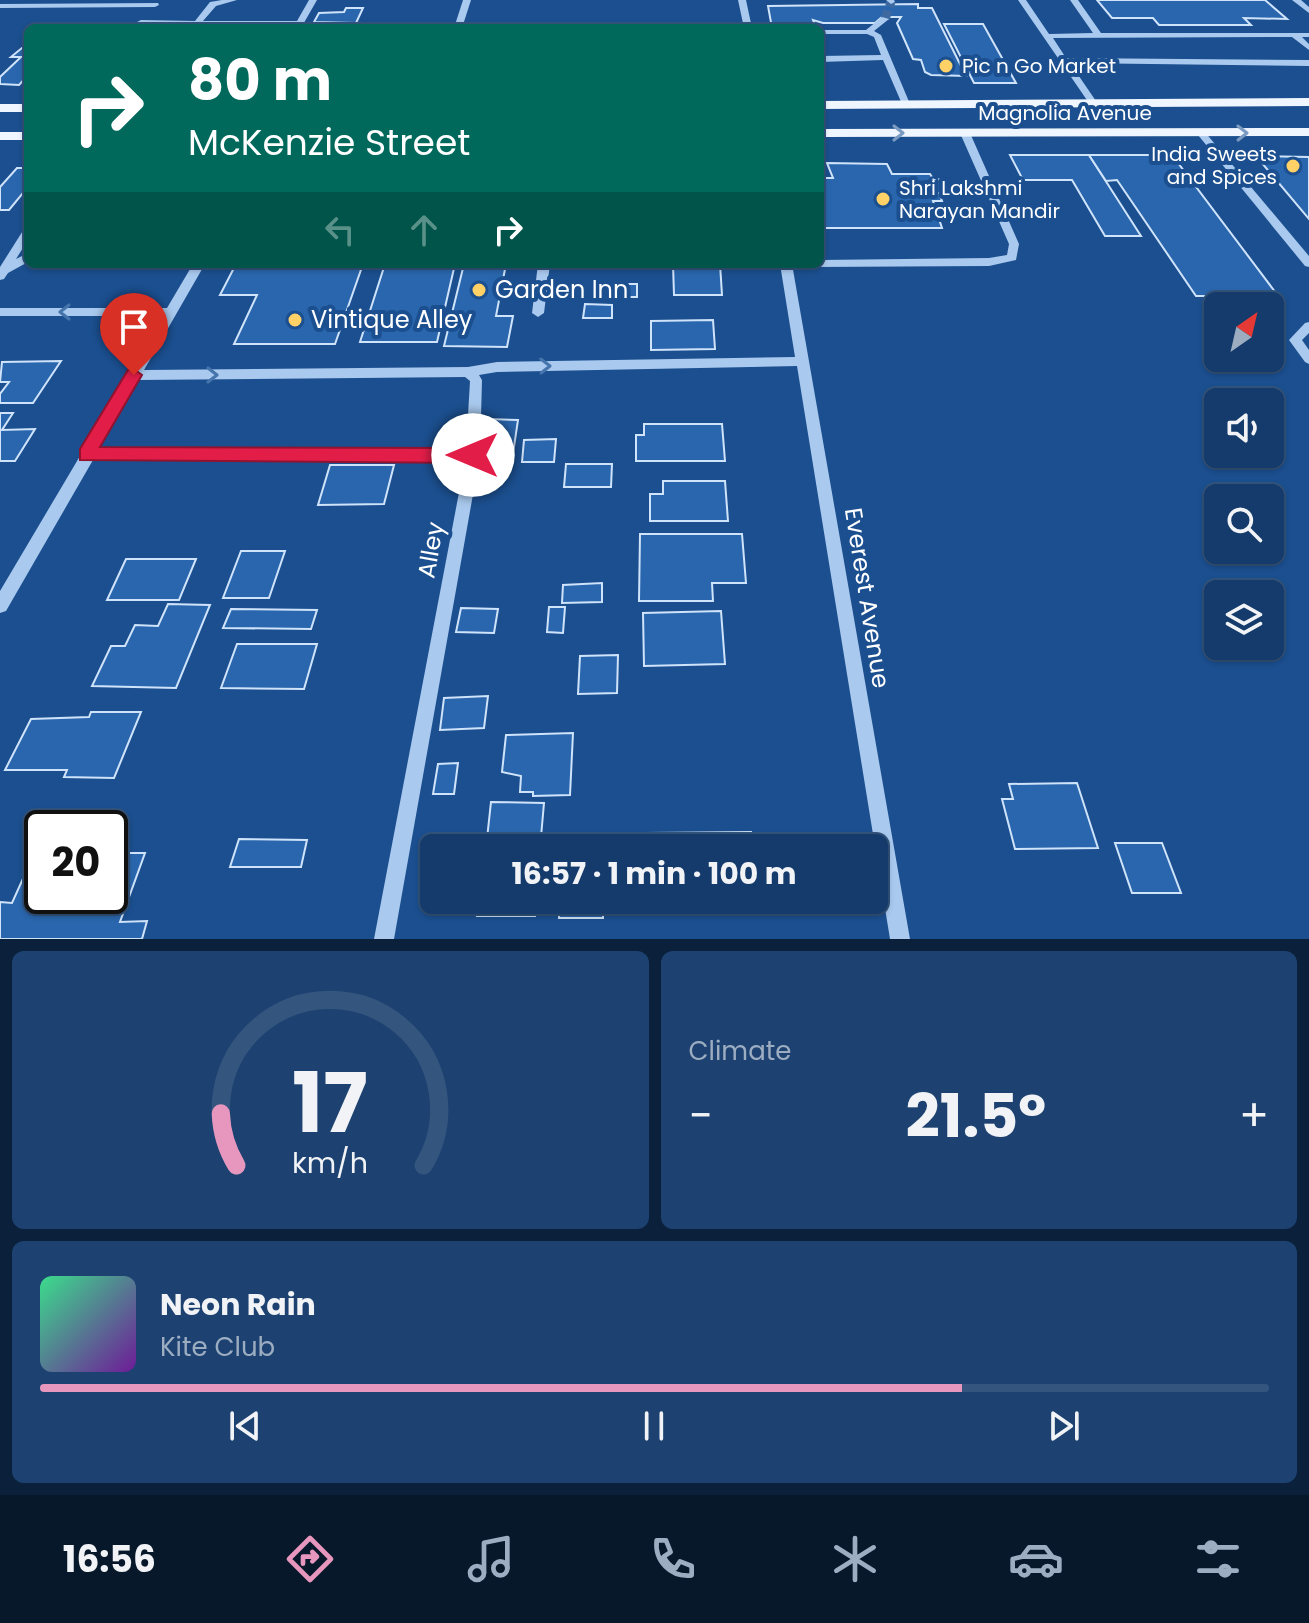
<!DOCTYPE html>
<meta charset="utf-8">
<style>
body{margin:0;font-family:Poppins,sans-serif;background:#1d4271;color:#f1f3f6;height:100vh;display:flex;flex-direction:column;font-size:30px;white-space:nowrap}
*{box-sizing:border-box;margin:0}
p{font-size:26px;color:#9dadc1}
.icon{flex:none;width:44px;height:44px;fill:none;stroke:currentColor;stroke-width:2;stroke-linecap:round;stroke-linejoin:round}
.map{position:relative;height:939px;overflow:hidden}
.sheet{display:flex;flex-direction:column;gap:12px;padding:12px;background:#0b203b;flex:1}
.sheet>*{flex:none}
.top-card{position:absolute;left:24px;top:24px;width:800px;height:244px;border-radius:12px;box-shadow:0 2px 6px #0004,0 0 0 2px #33557e;background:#00695c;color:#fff;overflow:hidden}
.needle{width:52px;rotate:34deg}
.buttons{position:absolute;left:1204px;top:292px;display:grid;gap:16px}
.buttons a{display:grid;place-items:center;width:80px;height:80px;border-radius:12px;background:#143b6b;box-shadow:0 2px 6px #0004,0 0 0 2px #33557e;font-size:40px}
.speed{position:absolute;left:24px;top:810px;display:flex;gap:16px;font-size:40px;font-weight:700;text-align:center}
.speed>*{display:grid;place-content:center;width:104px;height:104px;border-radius:50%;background:#143b6b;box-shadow:0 2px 6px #0004,0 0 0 2px #33557e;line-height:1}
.speed .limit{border:4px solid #111;border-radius:12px;background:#fff;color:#111}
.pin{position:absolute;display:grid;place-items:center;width:68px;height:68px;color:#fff;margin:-82px -34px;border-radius:50% 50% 50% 0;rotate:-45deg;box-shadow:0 0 8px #0007}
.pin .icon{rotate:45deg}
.me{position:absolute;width:88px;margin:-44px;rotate:270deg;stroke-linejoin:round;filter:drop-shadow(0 0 6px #0008)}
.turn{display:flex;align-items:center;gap:28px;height:168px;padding:0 32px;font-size:36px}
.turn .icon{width:104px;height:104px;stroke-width:2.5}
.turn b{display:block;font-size:56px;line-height:68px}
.lanes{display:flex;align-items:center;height:76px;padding:0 32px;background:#0003;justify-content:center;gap:40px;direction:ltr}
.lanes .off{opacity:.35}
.big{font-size:60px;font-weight:700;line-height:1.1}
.sheet .card{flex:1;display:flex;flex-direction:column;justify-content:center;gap:12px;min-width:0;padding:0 28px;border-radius:12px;background:#1d4271}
.sheet .dial{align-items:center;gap:0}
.dial svg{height:208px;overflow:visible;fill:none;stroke:#33557e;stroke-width:7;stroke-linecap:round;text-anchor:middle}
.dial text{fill:#f1f3f6;stroke:none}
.song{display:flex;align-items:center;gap:24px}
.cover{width:96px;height:96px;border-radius:12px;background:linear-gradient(135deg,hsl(150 70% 55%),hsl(280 70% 35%))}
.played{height:8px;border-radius:4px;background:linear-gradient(90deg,#e797bd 75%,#33557e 75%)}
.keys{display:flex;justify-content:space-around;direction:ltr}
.heat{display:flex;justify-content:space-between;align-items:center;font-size:44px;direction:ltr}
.sheet .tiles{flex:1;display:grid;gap:12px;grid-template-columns:1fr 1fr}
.card:last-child{grid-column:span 2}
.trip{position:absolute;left:420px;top:834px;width:468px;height:80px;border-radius:12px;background:#143b6b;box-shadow:0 2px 6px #0004,0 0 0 2px #33557e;font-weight:700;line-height:80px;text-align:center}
.menu{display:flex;height:128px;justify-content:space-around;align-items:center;background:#08182b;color:#9dadc1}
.menu .icon{width:56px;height:56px}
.menu .selected{color:#e797bd}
.menu b{font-size:36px;color:#f1f3f6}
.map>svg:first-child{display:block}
</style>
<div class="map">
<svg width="1309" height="939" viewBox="0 0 1309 939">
<rect width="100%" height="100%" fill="#1b4f8f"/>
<!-- building -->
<g fill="#2a66ad" stroke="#cfe3fa" stroke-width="2">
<polygon points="1097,0 1265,0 1287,19 1244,18 1251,25 1159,25 1153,18 1112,18"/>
<polygon points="918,4 918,8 932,8 966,76 931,75 925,72 921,60 913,59 897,23 901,17 882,17 875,23 823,23 813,20 816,28 772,28 768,6"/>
<polygon points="346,8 363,8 356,23 314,22 319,13 344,12"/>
<polygon points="944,24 983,24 1016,83 974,83"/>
<polygon points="28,43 28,75 19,85 0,84 0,77 21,57 11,57"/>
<polygon points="1010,155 1089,155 1141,236 1105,236 1072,180 1023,180"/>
<polygon points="1089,155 1172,155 1282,301 1231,301 1226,296 1196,296 1117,180 1106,181"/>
<polygon points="1256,156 1309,157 1309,219"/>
<polygon points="827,163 887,164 892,174 930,174 934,180 942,179 950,194 939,193 942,201 933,201 942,228 820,228 820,178 833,178"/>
<polygon points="17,168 28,168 28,187 9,210 0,210 0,187"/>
<polygon points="236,264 363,264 335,344 234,344 257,295 220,295"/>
<polygon points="385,264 455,264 437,342 360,342"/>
<polygon points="464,264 506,264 496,316 513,316 507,347 444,346"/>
<polygon points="673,264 720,264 722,295 674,295"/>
<polygon points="618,284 637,284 637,297 617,297"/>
<polygon points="585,304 612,305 612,318 583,318"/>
<polygon points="713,320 715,349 651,350 651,321"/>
<polygon points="61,361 33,403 0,403 0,394 9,382 0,382 2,362"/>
<polygon points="0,413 13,413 2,430 35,429 15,461 0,461"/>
<polygon points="487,419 518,420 512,460 480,459"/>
<polygon points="644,424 722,424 725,461 636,461 636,435 644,435"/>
<polygon points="556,439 554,462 522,462 524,440"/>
<polygon points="566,464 612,464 611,487 564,487"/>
<polygon points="330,465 394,465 384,504 318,505"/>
<polygon points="663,481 725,481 728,521 650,521 650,494 663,494"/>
<polygon points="640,534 742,534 746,583 712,583 713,601 639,601"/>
<polygon points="241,551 285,551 269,598 223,598"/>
<polygon points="126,559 196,559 179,600 107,600"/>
<polygon points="602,583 602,602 562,603 563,585"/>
<polygon points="168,604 210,605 176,688 92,686 111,646 125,646 135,625 158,626"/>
<polygon points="549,607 565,607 563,633 547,632"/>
<polygon points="461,608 498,609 494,633 456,632"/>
<polygon points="231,609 317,610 311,629 223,628"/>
<polygon points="721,611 725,664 644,666 643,613"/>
<polygon points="237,644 317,644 304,689 221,688"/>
<polygon points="618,655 617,693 578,694 580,656"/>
<polygon points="488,696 484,728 440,730 444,698"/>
<polygon points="91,712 141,712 114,778 64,777 67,770 5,770 31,719 89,717"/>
<polygon points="573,733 570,795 533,796 533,792 520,792 521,776 502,772 506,735"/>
<polygon points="458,763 454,794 433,794 438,764"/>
<polygon points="1077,783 1098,848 1015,849 1002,799 1013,799 1009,784"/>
<polygon points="491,802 544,803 540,848 486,848"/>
<polygon points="751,832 752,848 646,848 647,833"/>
<polygon points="239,839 307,840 301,867 230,867"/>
<polygon points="1115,843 1162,843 1181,893 1132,893"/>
<polygon points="35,852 42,852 42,896 110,896 110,853 145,853 120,922 147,921 142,939 0,939 0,902 12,903"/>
<polygon points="479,900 536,900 535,916 477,916"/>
<polygon points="550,900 603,900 603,918 559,918 560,901"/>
<polygon points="646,900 765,900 766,910 646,911"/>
</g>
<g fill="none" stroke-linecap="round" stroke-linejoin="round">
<!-- minor-tunnel -->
<polyline stroke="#3d69a0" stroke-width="9" stroke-dasharray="9 4" stroke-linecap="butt" points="885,19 891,2"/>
<!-- minor -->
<g fill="#a9c9ee" fill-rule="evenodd">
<polygon points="222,0 237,0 216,6 203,21 297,21 309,0 317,0 301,28 293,28 295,25 141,24 137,22 141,20 195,21 210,2"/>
<polygon points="463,0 471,0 462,28 454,28"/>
<polygon points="738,0 746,0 752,28 744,28"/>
<polygon points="886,0 894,0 895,2 891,4"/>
<polygon points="1018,0 1026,0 1049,34 1093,33 1070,0 1078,0 1101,33 1309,33 1309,37 1302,37 1309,44 1309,50 1292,37 1053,38 1066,58 1309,60 1309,66 1070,63 1098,104 1094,107 1091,106"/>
<polygon points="1292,0 1301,0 1309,7 1309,13"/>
<polygon points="158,3 159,5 155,7 0,8 0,4"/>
<polygon points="882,17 889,19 874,31 881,35 910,104 909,106 902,104 883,60 820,62 820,56 881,55 874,37 867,34 820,34 820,30 866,30"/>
<polygon points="965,130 970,133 1019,244 1016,260 989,266 816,267 814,264 820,264 820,260 989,258 1007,255 1009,244 960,133"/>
<polygon points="1198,131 1204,131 1309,256 1309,267 1305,266 1198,135"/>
<polygon points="28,228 28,240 16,259 28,253 28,262 8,273 4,279 0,280 0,267 24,229"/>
<path d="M193 264H205L144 370 468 367 497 362 795 357 780 264H792L910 939H890L797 366 497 372 479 375 482 380 480 455 394 939H374L465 461 93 460 6 611 0 613V591L80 456 81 450 84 449 163 316H0V308H167ZM465 377 470 381 466 449 99 448 138 380Z"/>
<polygon points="538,264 550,264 544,313 538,317 532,313"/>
<polygon points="1309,322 1309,333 1302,340 1309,350 1309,364 1305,362 1289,340 1305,323"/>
</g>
<!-- major -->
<g fill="#f0f6ff" fill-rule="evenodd">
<polygon points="1309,98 1309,106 820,109 820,101"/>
<rect x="0" y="104" width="28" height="8"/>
<polygon points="1309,128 1309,136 820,137 820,129"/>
<rect x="0" y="132" width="28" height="8"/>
</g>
</g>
<!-- one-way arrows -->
<defs><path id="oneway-chevron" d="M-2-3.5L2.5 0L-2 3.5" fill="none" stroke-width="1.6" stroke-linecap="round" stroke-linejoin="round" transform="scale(2)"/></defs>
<g stroke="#7b9ac1">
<use href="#oneway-chevron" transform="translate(898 133)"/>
<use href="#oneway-chevron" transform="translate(1242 133) rotate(-1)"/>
</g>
<g stroke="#4674ac">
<use href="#oneway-chevron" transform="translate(65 312) rotate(-180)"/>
<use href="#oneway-chevron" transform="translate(545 366) rotate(-1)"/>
<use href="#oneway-chevron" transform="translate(212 375)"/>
</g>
<!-- route -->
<polygon fill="#e11d48" stroke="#92132f" stroke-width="2" points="134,369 142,375 100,447 473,448 482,455 473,463 80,460 80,449 128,370"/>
<!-- markers -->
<g fill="#ffd166" stroke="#1b4f8f" stroke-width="3">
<circle cx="946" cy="66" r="8"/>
<circle cx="1293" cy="166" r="8"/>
<circle cx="883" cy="199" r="8"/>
<circle cx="479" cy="290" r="8"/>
<circle cx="295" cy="320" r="8"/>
</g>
<g text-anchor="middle" stroke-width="8" stroke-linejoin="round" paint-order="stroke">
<!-- far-poi labels -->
<g font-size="20" fill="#fff" stroke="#1b4f8f" text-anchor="start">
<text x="962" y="73">Pic n Go Market</text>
<text x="1277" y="161" text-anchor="end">India Sweets<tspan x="1277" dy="23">and Spices</tspan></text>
<text x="899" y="195">Shri Lakshmi<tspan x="899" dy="23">Narayan Mandir</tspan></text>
</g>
<!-- far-street labels -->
<g font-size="20" fill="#fff" stroke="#1b4f8f">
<text x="1065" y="120">Magnolia Avenue</text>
</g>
<!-- poi labels -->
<g font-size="24" fill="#fff" stroke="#1b4f8f" text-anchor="start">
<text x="495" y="298">Garden Inn</text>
<text x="311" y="328">Vintique Alley</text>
</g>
<!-- street labels -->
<g font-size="24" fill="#fff" stroke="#1b4f8f">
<text transform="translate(431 550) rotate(-80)" y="8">Alley</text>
<text transform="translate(867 598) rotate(81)" y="8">Everest Avenue</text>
</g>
</g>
</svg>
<div class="buttons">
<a><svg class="needle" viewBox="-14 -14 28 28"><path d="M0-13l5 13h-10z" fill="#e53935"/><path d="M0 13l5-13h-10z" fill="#9dadc1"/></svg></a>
<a><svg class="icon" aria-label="sound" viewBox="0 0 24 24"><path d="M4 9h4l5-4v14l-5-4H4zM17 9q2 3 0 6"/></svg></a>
<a><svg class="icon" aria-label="search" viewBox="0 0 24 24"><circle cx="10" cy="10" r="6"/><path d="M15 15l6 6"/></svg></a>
<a><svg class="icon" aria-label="layers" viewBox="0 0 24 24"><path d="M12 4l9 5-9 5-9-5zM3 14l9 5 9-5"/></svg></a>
</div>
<div class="speed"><div class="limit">20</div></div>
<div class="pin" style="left:134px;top:375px;background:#d93025"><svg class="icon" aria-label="arrive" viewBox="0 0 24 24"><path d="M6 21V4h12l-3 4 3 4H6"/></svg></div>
<svg class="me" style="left:473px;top:455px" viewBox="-20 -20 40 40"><circle r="19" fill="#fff"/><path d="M0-13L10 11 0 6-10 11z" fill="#e11d48"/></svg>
<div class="trip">16:57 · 1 min · 100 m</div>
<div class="top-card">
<div class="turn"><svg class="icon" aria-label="right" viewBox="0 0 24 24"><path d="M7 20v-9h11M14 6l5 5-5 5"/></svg><div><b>80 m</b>McKenzie Street</div></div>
<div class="lanes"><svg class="icon off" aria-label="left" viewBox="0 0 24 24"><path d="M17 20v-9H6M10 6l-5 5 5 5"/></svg><svg class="icon off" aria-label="ahead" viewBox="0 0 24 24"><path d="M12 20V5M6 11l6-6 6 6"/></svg><svg class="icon" aria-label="right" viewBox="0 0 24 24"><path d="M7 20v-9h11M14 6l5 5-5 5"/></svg></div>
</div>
</div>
<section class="sheet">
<div class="tiles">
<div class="card dial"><svg viewBox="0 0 100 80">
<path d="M14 69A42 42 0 1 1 86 69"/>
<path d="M14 69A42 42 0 0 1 8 49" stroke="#e797bd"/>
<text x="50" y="56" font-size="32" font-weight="700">17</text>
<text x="50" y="72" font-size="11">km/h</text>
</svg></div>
<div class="card"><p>Climate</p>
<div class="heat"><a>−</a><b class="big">21.5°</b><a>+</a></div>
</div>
<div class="card">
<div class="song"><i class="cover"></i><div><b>Neon Rain</b><p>Kite Club</p></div></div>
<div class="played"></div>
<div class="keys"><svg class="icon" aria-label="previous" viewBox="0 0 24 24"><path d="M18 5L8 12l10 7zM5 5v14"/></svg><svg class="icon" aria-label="pause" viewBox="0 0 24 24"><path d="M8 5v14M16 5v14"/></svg><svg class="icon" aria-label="next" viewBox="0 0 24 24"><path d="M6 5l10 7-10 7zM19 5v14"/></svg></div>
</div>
</div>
</section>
<nav class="menu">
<b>16:56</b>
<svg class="icon selected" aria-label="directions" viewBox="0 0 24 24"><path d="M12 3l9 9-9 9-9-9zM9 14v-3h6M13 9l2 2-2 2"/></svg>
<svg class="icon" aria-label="music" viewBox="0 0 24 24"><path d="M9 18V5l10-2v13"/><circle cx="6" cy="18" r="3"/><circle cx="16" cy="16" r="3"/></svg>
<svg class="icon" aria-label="phone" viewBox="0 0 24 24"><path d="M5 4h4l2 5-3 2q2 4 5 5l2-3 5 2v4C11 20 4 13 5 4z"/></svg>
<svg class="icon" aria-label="climate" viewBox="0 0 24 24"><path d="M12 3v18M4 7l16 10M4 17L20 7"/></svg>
<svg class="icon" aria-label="car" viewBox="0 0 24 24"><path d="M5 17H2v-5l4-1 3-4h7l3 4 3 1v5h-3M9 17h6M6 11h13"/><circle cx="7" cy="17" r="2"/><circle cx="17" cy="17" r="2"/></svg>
<svg class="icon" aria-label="filters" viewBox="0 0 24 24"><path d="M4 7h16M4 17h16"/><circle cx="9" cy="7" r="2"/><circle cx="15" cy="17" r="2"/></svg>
</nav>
